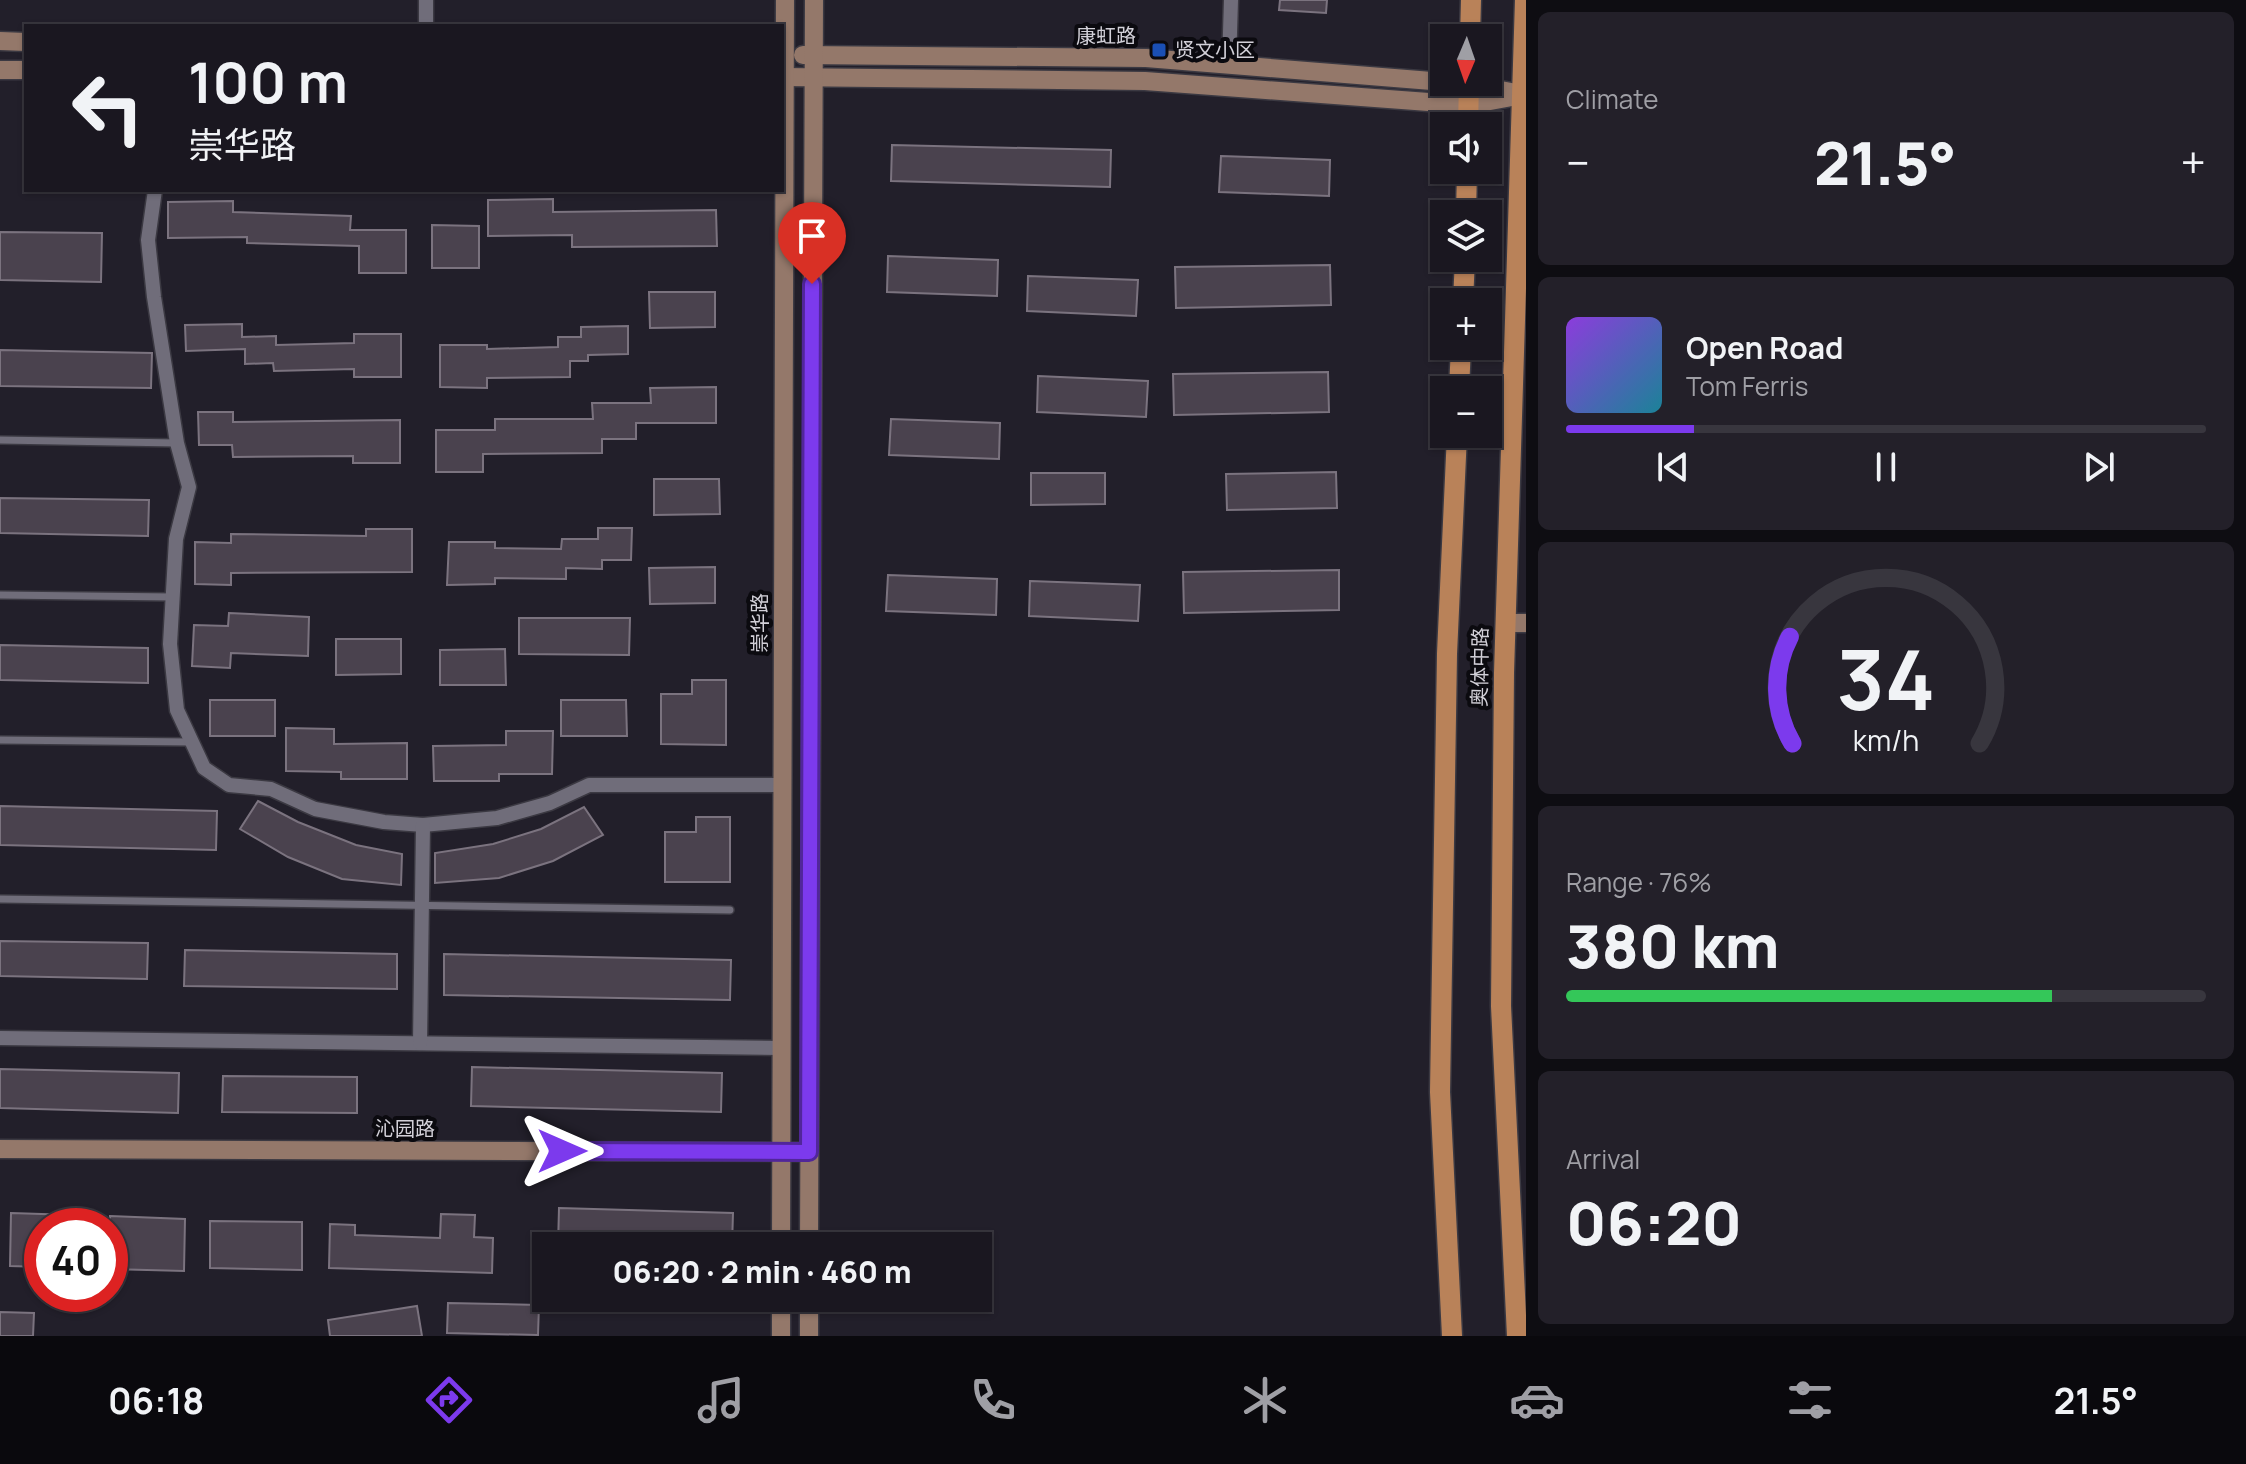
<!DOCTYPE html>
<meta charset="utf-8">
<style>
body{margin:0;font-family:Manrope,"Noto Sans SC",sans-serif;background:#232029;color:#f1f3f6;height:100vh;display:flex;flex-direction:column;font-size:30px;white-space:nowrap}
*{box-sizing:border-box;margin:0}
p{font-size:26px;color:#9f9fa5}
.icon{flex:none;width:44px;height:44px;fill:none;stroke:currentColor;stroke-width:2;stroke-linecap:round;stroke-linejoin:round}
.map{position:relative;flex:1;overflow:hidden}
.details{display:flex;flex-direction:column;gap:12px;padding:12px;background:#0e0d12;width:720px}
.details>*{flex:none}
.banner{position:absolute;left:24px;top:24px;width:760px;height:168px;border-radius:0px;box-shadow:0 2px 6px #0004,0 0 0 2px #38363e;background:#1a1720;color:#f1f3f6;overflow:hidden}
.needle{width:52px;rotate:182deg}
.tools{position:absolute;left:1430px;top:24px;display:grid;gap:16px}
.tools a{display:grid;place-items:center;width:72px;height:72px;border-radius:0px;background:#1a1720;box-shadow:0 2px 6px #0004,0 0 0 2px #38363e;font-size:40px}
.speed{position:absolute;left:24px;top:1208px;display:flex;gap:16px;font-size:40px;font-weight:700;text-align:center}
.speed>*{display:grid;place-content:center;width:104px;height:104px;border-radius:50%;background:#1a1720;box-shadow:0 2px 6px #0004,0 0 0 2px #38363e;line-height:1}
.speed .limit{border:12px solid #d22;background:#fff;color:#111}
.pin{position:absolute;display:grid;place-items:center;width:68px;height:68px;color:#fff;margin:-82px -34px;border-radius:50% 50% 50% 0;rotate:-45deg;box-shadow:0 0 8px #0007}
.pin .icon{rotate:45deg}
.me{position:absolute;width:88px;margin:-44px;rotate:90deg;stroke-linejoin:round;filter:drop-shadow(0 0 6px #0008)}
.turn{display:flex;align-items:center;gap:28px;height:168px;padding:0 32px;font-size:36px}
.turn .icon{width:104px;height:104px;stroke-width:2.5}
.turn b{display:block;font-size:56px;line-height:68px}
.big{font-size:60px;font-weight:800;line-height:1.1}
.details .tile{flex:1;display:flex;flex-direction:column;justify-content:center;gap:12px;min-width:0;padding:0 28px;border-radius:12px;background:#232029}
.details .dial{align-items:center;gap:0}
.dial svg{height:208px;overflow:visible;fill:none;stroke:#38363e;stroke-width:7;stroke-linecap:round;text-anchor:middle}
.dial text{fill:#f1f3f6;stroke:none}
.song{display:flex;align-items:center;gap:24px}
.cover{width:96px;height:96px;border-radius:12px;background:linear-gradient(135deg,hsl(270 70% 55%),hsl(190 70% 35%))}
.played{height:8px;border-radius:4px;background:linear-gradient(90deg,#7c3aed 20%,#38363e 20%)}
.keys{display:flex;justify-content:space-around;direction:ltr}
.heat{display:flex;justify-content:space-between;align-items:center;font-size:44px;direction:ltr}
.charge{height:12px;border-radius:6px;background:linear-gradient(90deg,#34c759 76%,#38363e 0)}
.trip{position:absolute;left:532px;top:1232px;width:460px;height:80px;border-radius:0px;background:#1a1720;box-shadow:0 2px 6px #0004,0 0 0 2px #38363e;font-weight:800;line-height:80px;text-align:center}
.menu{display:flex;height:128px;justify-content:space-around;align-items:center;background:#0a090d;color:#9f9fa5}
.menu .icon{width:56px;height:56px}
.menu .active{color:#7c3aed}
.menu b{font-size:36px;color:#f1f3f6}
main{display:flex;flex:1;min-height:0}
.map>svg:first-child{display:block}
</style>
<main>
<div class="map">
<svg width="1526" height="1336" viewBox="0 0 1526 1336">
<rect width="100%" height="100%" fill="#221f2a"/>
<!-- building -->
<g fill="#4a424e" stroke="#7b737f" stroke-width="2">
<polygon points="1280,0 1327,0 1326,13 1279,10"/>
<polygon points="892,145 1111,150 1110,187 891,181"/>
<polygon points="1221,156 1330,160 1329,196 1219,192"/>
<polygon points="553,199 553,212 716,210 717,246 572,247 572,235 488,236 488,200"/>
<polygon points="233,201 233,212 351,216 350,230 406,230 406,273 359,273 359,246 247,243 247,237 168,238 168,202"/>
<polygon points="432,225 479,226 479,268 432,268"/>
<polygon points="0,232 102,233 101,282 0,280"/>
<polygon points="888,256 998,260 997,296 887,292"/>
<polygon points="1330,265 1331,305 1176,308 1175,267"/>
<polygon points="1028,276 1138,280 1136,316 1027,311"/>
<polygon points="649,292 715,292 715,327 650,328"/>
<polygon points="242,324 242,337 276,336 276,345 354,343 354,334 401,334 401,377 354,377 354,369 274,371 273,363 245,364 245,349 186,351 185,325"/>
<polygon points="628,326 628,354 588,355 588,361 570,361 570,377 487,378 487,388 440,387 440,345 487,345 487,349 558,347 558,337 581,337 581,327"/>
<polygon points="0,350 152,353 151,388 0,386"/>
<polygon points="1328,372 1329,412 1174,415 1173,374"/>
<polygon points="1038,376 1148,381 1146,417 1037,412"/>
<polygon points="716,387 716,423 636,423 636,439 602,439 602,453 483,454 483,472 436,472 436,430 495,430 495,419 593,419 592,403 651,403 650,388"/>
<polygon points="198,412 233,412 233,422 400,420 400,463 353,463 353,456 233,457 232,445 199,445"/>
<polygon points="891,419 1000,423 999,459 889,455"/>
<polygon points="1336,472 1337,508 1227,510 1226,474"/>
<polygon points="1031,473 1105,473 1105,504 1031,505"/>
<polygon points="654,479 719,479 720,514 654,515"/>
<polygon points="0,498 149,500 148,536 0,533"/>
<polygon points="598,528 632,528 631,560 602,560 602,569 566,568 566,579 495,578 495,584 447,585 449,542 495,542 495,548 561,549 562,539 598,539"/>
<polygon points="366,529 412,529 412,572 231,573 231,585 195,584 195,542 231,543 231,534 366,536"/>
<polygon points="715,567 715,603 650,604 649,568"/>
<polygon points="1339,570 1339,610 1184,613 1183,572"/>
<polygon points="888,575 997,579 996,615 886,611"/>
<polygon points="1030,581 1140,585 1138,621 1029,616"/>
<polygon points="229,613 309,617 308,656 231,653 230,668 192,666 194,625 228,626"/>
<polygon points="519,618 630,618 629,655 519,654"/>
<polygon points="336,639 401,639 401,674 336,675"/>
<polygon points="0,645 148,648 148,683 0,680"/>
<polygon points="505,649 506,685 440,685 440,650"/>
<polygon points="692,680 726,680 726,745 661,744 661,694 692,694"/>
<rect x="210" y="700" width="65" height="36"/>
<polygon points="561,700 626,700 627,736 561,736"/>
<polygon points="286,728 334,729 334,744 407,743 407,779 341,779 341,772 286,771"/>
<polygon points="506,731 553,731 552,774 499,774 499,781 434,781 433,746 506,745"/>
<polygon points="258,801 298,822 356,845 402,854 401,885 342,879 288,857 240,829"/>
<polygon points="0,806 217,811 216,850 0,845"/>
<polygon points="584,807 603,835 553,861 499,878 435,883 435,853 493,844 541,829"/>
<polygon points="696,817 730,817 730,882 665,882 665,832 696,832"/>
<polygon points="0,941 148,943 147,979 0,976"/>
<polygon points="185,950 397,954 397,989 184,986"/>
<polygon points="444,954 731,960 730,1000 444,995"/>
<polygon points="472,1067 722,1073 721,1112 471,1106"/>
<polygon points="0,1069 179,1073 178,1113 0,1108"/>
<polygon points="223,1076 357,1077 357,1113 222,1112"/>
<polygon points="559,1208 733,1213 732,1246 558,1246"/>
<polygon points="11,1213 72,1215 72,1226 42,1226 42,1267 10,1266"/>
<polygon points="441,1214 475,1215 474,1237 493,1238 492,1273 329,1268 330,1224 355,1225 355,1235 440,1238"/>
<polygon points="110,1216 185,1219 184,1271 110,1269"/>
<polygon points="210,1221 302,1222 302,1270 210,1268"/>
<polygon points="448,1303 539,1305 538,1335 447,1333"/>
<polygon points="417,1306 422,1336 330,1336 328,1320"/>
<polygon points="0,1312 34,1313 33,1336 0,1336"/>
</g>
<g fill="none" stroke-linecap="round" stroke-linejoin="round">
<defs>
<g id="lane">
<polyline points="0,440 177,443"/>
<polyline points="0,595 173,597"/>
<polyline points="0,740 191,742"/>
<polyline points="0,899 730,910"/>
</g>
<g id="street">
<polyline points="426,26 426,0"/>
<polyline points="1229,65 1231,0"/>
<polyline points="155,190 148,240 154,297 177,443 189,487 176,539 170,644 177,710 204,768 229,785 271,789 315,809 384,822 423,825 497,818 550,803 589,785 782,785"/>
<polyline points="0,1038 781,1048"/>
<polyline points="420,1043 423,825"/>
</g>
<g id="secondary">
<polyline points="0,41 26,42"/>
<polyline points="803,55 1146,58 1469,84 1526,95"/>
<polyline points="0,70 26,70"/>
<polyline points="782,77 1145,81 1469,105 1512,97"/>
<polyline points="1505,623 1526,623"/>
<polyline points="0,1149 809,1152"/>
<polyline points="781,1246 785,0"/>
<polyline points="809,1246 814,0"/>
<polyline points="781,1298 781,1336"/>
<polyline points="809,1298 809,1336"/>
</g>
<g id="primary">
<polyline points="1470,38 1471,0"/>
<polyline points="1468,126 1469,82"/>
<polyline points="1466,214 1467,170"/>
<polyline points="1463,302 1465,258"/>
<polyline points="1459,390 1461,346"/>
<polyline points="1452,1336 1440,1092 1447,654 1457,434"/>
<polyline points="1517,1336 1501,1006 1504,673 1525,0"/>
</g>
</defs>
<!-- lane casing -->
<use href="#lane" stroke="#3b3942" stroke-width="10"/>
<!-- street casing -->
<use href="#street" stroke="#3b3942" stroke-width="17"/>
<!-- secondary casing -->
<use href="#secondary" stroke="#3b3942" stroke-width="21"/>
<!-- primary casing -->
<use href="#primary" stroke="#3b3942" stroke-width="23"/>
<!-- lane -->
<use href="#lane" stroke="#706d7a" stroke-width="7"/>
<!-- street -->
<use href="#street" stroke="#706d7a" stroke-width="14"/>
<!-- secondary -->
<use href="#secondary" stroke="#94786a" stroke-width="18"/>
<!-- primary -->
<use href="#primary" stroke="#b98259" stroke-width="20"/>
</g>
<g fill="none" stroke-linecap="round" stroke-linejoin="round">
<defs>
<polyline id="route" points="562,1151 809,1152 812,284"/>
</defs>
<!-- route casing -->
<use href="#route" stroke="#51269a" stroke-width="20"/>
<!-- route -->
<use href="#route" stroke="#7c3aed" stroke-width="14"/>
</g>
<!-- markers -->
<rect fill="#1a4fb4" stroke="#0b0a0f" stroke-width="3" x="1151" y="42" width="16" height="16" rx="4"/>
<g text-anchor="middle" stroke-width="8" stroke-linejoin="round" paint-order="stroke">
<!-- street labels -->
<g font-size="20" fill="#d2d0d8" stroke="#0b0a0f">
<text x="1106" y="43">康虹路</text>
<text transform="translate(760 623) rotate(-90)" y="7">崇华路</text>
<text transform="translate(1480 667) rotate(-89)" y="7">奥体中路</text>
<text x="405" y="1136">沁园路</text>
</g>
<!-- poi labels -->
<g font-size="20" fill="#d2d0d8" stroke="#0b0a0f" text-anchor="start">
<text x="1175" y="57">贤文小区</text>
</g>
</g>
</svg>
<div class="tools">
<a><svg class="needle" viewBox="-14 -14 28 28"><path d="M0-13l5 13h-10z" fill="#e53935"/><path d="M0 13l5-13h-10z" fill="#9f9fa5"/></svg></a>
<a><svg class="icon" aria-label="sound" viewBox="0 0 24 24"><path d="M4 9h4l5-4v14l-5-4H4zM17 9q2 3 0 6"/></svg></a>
<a><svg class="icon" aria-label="layers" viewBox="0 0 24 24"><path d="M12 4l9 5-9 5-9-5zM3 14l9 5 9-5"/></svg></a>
<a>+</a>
<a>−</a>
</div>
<div class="speed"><div class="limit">40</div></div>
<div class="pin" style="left:812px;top:284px;background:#d93025"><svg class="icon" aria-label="arrive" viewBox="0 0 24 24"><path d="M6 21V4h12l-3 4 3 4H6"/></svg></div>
<svg class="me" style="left:562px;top:1151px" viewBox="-20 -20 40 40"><path d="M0-17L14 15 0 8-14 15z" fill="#7c3aed" stroke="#fff" stroke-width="4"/></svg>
<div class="trip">06:20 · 2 min · 460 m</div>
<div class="banner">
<div class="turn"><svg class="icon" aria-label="left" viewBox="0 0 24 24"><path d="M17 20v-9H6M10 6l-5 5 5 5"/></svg><div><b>100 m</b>崇华路</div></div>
</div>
</div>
<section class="details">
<div class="tile"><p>Climate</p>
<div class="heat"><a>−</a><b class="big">21.5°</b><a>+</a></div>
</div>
<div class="tile">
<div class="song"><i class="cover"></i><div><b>Open Road</b><p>Tom Ferris</p></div></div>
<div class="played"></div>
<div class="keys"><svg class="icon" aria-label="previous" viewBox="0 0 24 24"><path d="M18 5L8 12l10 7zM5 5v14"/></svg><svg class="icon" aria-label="pause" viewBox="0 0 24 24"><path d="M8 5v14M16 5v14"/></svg><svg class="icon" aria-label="next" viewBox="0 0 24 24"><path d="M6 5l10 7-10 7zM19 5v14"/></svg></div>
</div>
<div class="tile dial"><svg viewBox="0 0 100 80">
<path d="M14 69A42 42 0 1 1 86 69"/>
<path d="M14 69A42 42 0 0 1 13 28" stroke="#7c3aed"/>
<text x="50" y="56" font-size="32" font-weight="700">34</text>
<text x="50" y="72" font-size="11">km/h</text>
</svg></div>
<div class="tile"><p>Range · 76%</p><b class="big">380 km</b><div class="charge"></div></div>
<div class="tile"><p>Arrival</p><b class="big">06:20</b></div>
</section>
</main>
<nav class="menu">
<b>06:18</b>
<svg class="icon active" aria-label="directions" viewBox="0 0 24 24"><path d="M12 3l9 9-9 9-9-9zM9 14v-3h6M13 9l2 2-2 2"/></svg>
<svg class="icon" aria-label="music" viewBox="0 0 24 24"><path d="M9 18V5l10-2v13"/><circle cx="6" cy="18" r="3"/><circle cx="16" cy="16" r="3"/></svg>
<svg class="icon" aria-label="phone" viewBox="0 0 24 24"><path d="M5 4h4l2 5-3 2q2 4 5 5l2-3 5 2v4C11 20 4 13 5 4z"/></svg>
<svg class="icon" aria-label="climate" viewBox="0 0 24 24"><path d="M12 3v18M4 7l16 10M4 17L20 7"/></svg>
<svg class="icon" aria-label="car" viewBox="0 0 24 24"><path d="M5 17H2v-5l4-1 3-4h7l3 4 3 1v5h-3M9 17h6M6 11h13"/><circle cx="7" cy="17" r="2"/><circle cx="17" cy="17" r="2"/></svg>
<svg class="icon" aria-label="filters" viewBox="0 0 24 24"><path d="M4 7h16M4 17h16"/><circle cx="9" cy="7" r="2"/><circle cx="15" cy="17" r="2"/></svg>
<b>21.5°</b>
</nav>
